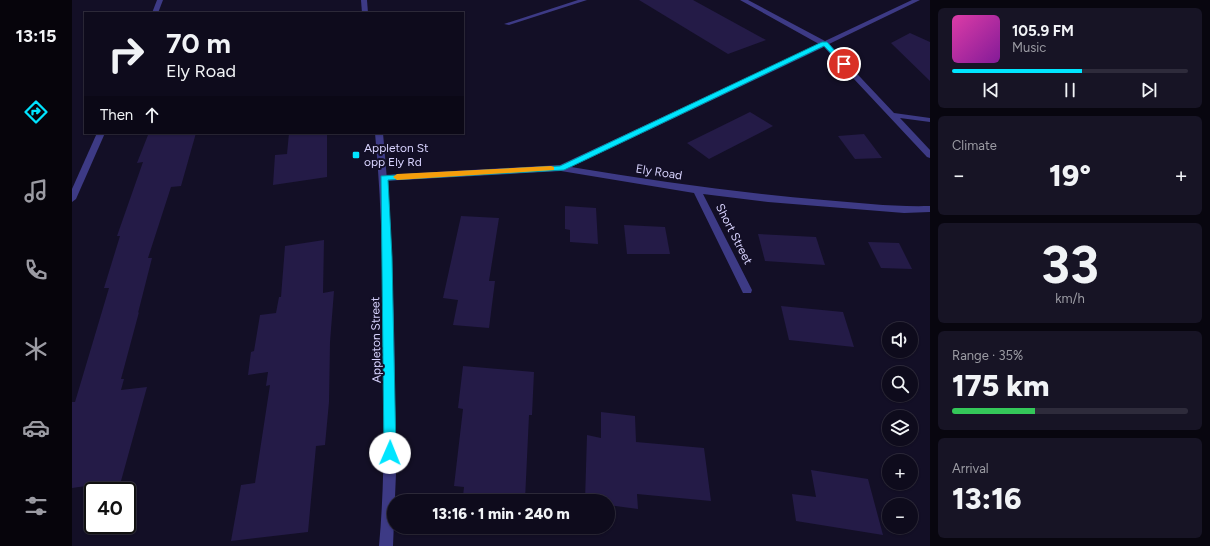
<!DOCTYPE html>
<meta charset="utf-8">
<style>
body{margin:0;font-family:Figtree,sans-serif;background:#171425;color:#f1f3f6;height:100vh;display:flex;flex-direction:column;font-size:15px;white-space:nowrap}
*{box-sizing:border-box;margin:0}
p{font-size:13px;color:#9b9ba3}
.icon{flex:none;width:22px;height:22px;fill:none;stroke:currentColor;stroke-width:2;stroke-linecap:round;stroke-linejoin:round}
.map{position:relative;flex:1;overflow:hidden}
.drawer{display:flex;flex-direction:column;gap:8px;padding:8px;background:#08060f;width:280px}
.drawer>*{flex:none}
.banner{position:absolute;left:12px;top:12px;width:380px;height:122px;border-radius:0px;box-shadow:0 1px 3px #0004,0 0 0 1px #2e2b3b;background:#0e0b1c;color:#f1f3f6;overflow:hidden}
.fabs{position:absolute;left:810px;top:322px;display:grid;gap:8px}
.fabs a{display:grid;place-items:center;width:36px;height:36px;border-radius:50%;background:#0e0b1c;box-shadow:0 1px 3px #0004,0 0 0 1px #2e2b3b;font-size:20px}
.speed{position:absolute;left:12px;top:482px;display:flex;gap:8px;font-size:20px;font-weight:700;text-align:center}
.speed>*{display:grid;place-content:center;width:52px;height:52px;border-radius:50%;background:#0e0b1c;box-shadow:0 1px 3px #0004,0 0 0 1px #2e2b3b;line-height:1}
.speed .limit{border:2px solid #111;border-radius:6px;background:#fff;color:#111}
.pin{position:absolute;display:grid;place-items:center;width:34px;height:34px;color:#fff;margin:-17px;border:2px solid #fff;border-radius:50%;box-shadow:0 1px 4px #0007}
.me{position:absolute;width:44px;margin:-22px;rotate:1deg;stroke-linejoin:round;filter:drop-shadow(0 0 3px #0008)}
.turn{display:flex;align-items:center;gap:14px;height:84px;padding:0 16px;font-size:18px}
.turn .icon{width:52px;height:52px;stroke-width:2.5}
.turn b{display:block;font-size:28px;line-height:34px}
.then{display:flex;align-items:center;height:38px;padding:0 16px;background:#0003;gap:8px;font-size:15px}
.big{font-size:30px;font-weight:800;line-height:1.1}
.drawer .card{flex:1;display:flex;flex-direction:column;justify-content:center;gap:6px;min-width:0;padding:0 14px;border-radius:6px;background:#171425}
.drawer .dial{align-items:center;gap:0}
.dial b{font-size:52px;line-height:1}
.song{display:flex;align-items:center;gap:12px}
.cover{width:48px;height:48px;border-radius:6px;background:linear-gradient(135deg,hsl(320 70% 55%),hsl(290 70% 35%))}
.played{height:4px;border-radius:2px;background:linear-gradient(90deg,#00e5ff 55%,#2e2b3b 55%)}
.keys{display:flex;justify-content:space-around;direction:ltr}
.heat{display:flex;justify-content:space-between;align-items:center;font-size:22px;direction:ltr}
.charge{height:6px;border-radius:3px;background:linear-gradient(90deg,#34c759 35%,#2e2b3b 0)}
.trip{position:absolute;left:315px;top:494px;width:228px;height:40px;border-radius:20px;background:#0e0b1c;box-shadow:0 1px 3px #0004,0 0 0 1px #2e2b3b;font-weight:800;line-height:40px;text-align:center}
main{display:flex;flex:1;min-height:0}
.tab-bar{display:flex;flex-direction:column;width:72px;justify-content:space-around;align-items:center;background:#06040b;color:#9b9ba3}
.tab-bar .icon{width:28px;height:28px}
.tab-bar .current{color:#00e5ff}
.tab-bar b{font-size:18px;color:#f1f3f6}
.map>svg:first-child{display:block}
</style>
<main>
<nav class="tab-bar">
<b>13:15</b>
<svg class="icon current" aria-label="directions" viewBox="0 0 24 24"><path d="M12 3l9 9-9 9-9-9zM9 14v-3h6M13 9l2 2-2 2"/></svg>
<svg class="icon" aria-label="music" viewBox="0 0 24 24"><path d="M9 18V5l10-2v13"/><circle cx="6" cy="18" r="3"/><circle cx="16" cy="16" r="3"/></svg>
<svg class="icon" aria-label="phone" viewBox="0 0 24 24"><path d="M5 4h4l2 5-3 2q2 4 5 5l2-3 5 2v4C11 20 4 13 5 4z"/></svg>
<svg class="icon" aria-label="climate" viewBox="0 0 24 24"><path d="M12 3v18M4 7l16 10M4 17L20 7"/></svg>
<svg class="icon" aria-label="car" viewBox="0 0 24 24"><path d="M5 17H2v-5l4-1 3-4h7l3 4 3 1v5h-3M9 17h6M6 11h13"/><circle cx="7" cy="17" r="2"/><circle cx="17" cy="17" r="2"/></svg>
<svg class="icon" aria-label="filters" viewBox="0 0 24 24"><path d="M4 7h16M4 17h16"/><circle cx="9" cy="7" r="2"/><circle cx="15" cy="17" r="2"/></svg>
</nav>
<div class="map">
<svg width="858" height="546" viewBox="0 0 858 546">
<rect width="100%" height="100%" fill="#130f26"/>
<!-- building -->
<g fill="#241b47">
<polygon points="567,0 621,0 694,40 656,54"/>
<polygon points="838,33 858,42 858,81 819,43"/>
<polygon points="678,112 701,126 637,159 615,143"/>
<polygon points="91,133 124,133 109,186 99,187 76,258 80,258 66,313 67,312 49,379 52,379 49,390 75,387 49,481 0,488 0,402 3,402 37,288 32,288 48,236 45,236 71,162 65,163 76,135"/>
<polygon points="217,133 255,133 255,177 201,185 203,155 215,154"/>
<polygon points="792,134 810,158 783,159 766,136"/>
<polygon points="493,206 524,208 526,244 498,242 498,230 493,229"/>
<polygon points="389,216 427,218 417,281 423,281 417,328 381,325 386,300 371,298"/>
<polygon points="552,225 593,227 598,254 555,254"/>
<polygon points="686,234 744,237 753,265 693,261"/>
<polygon points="252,240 251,293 262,291 258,342 257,402 253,445 244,446 236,532 159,541 169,485 183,483 198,385 194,386 196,372 176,375 179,352 182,351 188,315 204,313 207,297 209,297 213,246"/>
<polygon points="796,242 827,243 840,269 809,268"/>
<polygon points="709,306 771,312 782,347 717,340"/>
<polygon points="391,366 462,372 460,415 457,415 453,500 391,496 392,487 382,486 391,409 386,408"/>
<polygon points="529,412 563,416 564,442 632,448 639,501 565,494 566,509 536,505 536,501 513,501 515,435 529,438"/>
<polygon points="739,470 796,479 811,535 724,521 720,494 744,497"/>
</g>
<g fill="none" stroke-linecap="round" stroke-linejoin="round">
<!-- minor -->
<g fill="#3d3a85" fill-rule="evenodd">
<polygon points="85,0 91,0 86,13 80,13"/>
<polygon points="506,0 515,0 437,25 432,24"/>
<path d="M668 0H676L753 41 840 0H848L757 44 822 113 858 118V122L828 118 858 150V158L855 157 752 47 499 167C583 181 667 193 752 200 787 203 822 207 858 206V212L832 213 696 202 631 194 680 290 679 293H671L622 193 489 171 312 181 308 178 312 175 488 165 747 44Z"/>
<polygon points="25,133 33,133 4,199 0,202 0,189"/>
</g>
<!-- tertiary -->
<g fill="#3d3a85" fill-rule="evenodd">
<polygon points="289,0 295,0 296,13 290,13"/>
<path d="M303 133H311L318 215 322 324 324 473 321 546H307C313 481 312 417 311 352 311 279 310 206 303 133Z"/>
</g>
</g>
<!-- route -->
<polygon fill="#00e5ff" stroke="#0095a6" points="750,42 755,42 774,63 774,65 770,65 752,46 492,170 316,180 320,257 324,453 322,457 318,459 314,457 312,453 309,176 488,166"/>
<!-- slow -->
<polygon fill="#f59e0b" points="479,166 482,167 482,170 325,180 321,177 325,174"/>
<!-- markers -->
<rect fill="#00e5ff" stroke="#130f26" stroke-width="1.5" x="280" y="151" width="8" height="8" rx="2"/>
<g text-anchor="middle" stroke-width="4" stroke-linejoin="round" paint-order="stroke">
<!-- poi labels -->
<g font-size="12" fill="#d9d4ff" stroke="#130f26" text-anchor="start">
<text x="292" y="152">Appleton St<tspan x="292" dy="14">opp Ely Rd</tspan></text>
</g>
<!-- street labels -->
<g font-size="12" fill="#d9d4ff" stroke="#130f26">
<text transform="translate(587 172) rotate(9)" y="4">Ely Road</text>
<text transform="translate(662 234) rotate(63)" y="4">Short Street</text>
<text transform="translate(304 340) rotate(-91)" y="4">Appleton Street</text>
</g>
</g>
</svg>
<div class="fabs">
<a><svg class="icon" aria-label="sound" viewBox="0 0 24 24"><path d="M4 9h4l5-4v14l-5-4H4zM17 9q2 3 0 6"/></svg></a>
<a><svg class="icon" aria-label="search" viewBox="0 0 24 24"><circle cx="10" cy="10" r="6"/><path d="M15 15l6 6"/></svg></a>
<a><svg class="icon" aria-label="layers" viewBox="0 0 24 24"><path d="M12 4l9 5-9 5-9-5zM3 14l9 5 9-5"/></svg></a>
<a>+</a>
<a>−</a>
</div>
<div class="speed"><div class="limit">40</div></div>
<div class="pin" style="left:772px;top:64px;background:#d93025"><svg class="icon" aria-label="arrive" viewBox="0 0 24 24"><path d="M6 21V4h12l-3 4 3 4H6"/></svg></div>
<svg class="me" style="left:318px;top:453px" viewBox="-20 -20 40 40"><circle r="19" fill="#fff"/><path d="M0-13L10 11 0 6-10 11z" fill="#00e5ff"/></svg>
<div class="trip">13:16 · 1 min · 240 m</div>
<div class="banner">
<div class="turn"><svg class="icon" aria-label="right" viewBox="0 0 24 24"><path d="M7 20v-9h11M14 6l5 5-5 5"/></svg><div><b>70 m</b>Ely Road</div></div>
<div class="then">Then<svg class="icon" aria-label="ahead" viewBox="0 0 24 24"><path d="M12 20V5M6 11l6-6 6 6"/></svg></div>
</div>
</div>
<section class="drawer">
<div class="card">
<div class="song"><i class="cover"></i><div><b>105.9 FM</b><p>Music</p></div></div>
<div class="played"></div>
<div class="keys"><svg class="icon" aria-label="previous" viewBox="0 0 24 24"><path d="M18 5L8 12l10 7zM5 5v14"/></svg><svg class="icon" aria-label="pause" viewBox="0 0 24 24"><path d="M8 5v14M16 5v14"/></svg><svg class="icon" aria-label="next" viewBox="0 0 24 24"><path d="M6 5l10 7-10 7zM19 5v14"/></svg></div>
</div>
<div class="card"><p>Climate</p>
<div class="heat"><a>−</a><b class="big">19°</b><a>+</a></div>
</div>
<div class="card dial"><b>33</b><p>km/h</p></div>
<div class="card"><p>Range · 35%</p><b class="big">175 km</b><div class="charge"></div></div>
<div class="card"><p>Arrival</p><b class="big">13:16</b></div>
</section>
</main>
